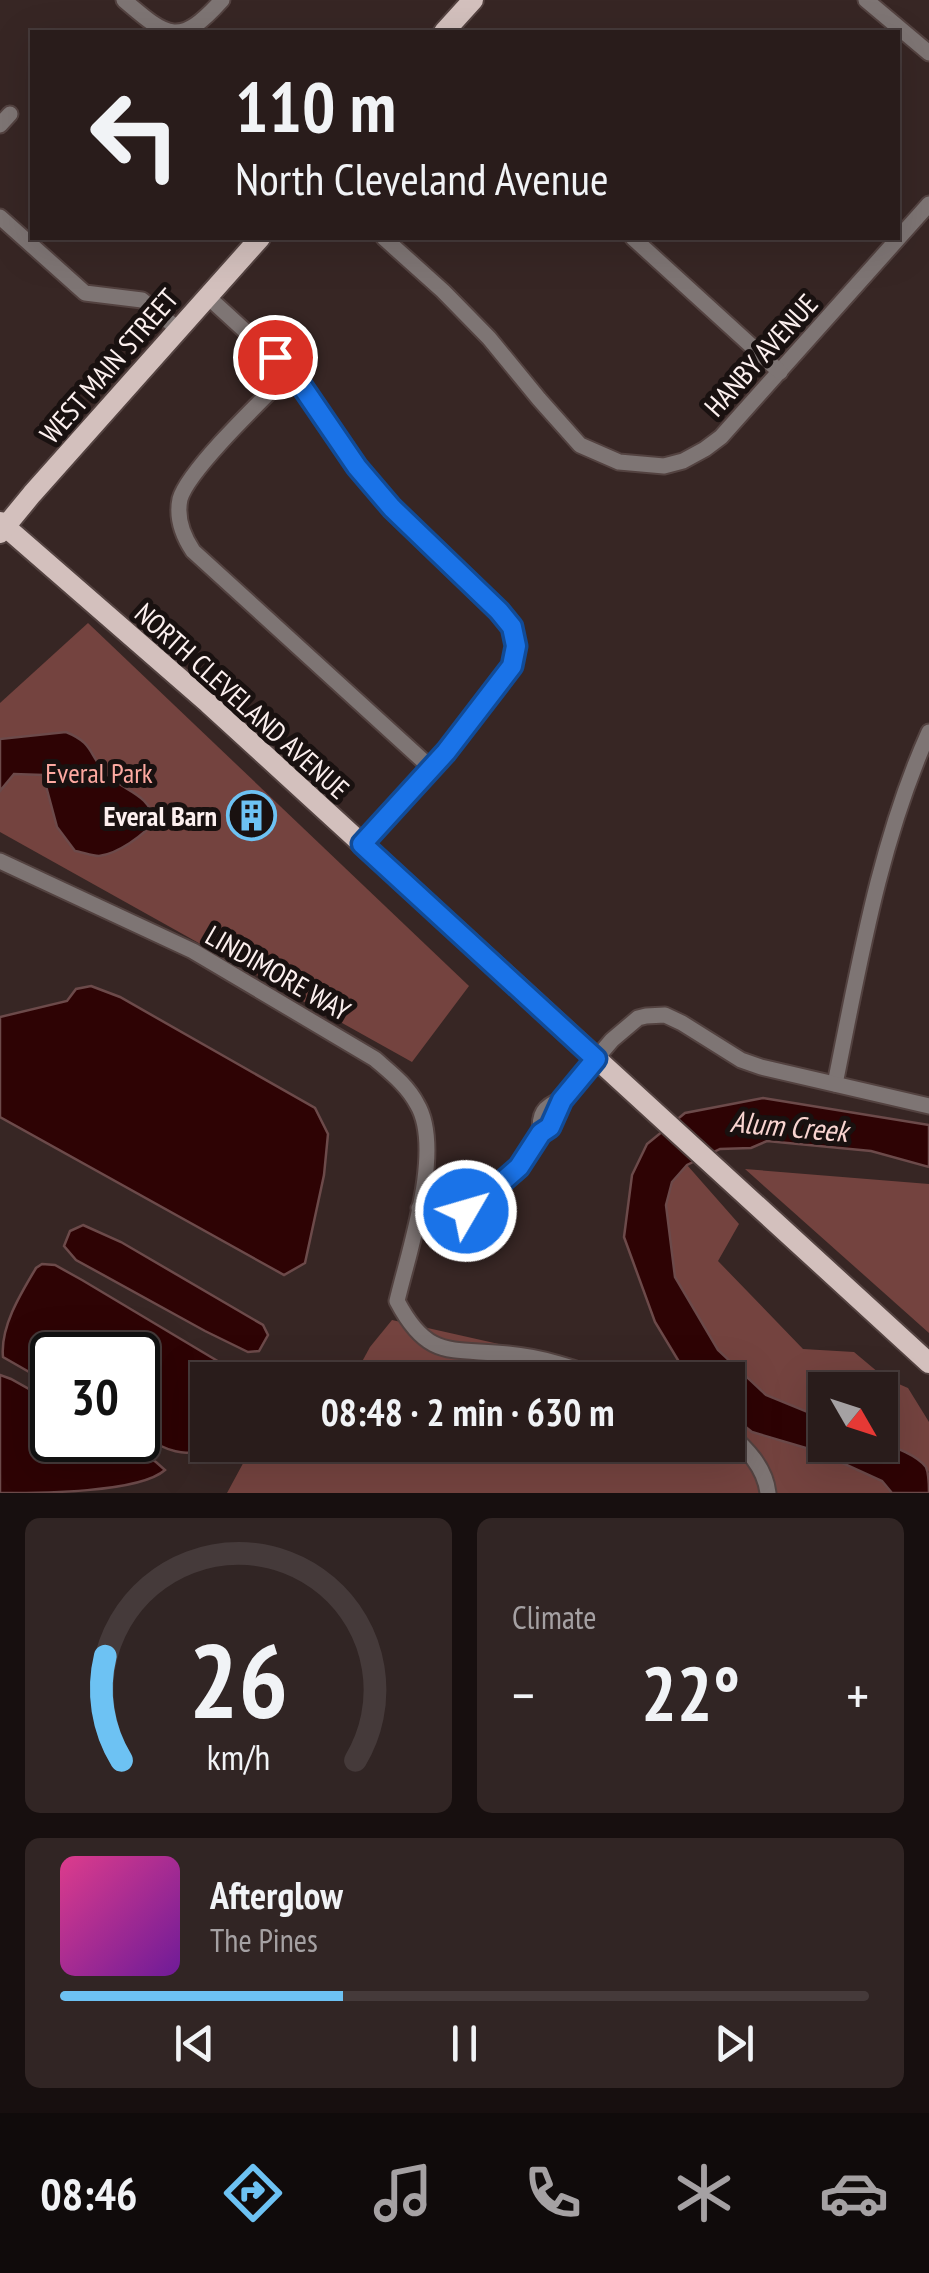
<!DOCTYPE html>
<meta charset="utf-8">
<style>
body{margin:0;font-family:"PT Sans Narrow",sans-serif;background:#312524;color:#f1f3f6;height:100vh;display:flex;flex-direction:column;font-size:38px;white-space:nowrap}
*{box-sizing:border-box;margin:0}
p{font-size:32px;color:#a5a1a3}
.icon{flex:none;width:55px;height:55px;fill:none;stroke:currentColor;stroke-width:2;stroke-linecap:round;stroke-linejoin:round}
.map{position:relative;height:1493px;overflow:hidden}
.details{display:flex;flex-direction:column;gap:25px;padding:25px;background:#170f0f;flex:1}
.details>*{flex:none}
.top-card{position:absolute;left:30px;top:30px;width:870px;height:210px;border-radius:0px;box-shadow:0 10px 40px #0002,0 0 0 2px #453a3a;background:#291c1b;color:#f1f3f6;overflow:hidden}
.needle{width:65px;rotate:129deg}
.tools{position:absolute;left:808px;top:1372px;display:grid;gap:20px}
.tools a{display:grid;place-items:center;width:90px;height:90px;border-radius:0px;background:#291c1b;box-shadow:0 10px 40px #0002,0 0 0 2px #453a3a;font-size:50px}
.speed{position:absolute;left:30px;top:1332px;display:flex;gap:20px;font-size:50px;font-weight:700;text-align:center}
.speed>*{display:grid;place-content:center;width:130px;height:130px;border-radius:50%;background:#291c1b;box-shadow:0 10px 40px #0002,0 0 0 2px #453a3a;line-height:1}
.speed .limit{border:5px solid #111;border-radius:15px;background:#fff;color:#111}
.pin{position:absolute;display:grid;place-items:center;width:85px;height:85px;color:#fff;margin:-42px;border:5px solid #fff;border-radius:50%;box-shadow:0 2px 10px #0007}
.me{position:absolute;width:110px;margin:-55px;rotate:52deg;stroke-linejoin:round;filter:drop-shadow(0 0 8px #0008)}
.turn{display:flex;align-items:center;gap:35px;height:210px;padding:0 40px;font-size:45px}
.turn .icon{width:130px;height:130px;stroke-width:2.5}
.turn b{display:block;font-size:70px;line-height:85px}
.big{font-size:75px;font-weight:700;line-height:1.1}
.details .card{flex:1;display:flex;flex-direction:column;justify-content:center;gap:15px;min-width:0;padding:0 35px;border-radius:15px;background:#312524}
.details .dial{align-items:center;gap:0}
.dial svg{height:260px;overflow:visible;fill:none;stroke:#453a3a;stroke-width:7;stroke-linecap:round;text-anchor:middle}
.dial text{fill:#f1f3f6;stroke:none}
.song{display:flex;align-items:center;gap:30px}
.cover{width:120px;height:120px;border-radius:15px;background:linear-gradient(135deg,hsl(330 70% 55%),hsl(280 70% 35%))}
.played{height:10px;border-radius:5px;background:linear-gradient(90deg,#6dc2f3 35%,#453a3a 35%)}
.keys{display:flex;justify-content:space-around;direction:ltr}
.heat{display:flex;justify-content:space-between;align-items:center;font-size:55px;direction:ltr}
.details .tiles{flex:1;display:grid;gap:25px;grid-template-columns:1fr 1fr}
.card:last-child{grid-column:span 2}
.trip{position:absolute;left:190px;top:1362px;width:555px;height:100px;border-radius:0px;background:#291c1b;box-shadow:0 10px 40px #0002,0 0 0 2px #453a3a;font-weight:700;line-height:100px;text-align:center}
.tab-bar{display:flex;height:160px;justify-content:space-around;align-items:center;background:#100b0b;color:#a5a1a3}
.tab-bar .icon{width:70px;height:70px}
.tab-bar .active{color:#6dc2f3}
.tab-bar b{font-size:45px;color:#f1f3f6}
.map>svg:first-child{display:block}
</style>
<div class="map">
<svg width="929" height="1493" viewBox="0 0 929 1493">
<rect width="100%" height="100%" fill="#372624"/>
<!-- green -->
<g fill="#74433f">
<polygon points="88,623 469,986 412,1062 0,832 0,703"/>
<path d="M687 1165 739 1224 718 1261 803 1349 854 1352 885 1378 908 1388 929 1422V1472C919 1457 897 1449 880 1442V1390H825V1419L766 1395 718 1350 675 1277 666 1205 672 1182Z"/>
<polygon points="745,1169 929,1184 929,1333"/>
<polygon points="392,1320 660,1380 352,1380 370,1347"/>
<polygon points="728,1413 752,1432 816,1451 883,1481 892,1493 227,1493 247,1456 315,1445 728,1445"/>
</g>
<!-- water -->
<g fill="#2e0304" stroke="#6c4a4a" stroke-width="2.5">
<path d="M66 732C93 743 88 752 104 771 120 791 150 792 154 821 145 835 117 854 99 856 92 856 82 852 75 851L57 827 43 775 14 774 0 791V739Z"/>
<polygon points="91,986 120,997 315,1108 328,1134 324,1175 305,1263 284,1275 0,1117 0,1017 67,1001 76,989"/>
<path d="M763 1098 929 1125V1167L871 1151 767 1141 751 1148 720 1149 687 1165 672 1182 666 1205 675 1277 718 1350 766 1395 825 1419V1445H880V1442C894 1447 917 1455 926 1467 929 1474 929 1485 929 1493H892L882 1481 816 1451 752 1432 728 1413V1380H690L655 1322 624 1237 632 1175 647 1144 685 1113Z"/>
<polygon points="83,1225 121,1242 263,1325 268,1335 259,1351 248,1352 205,1331 76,1260 64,1246 70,1231"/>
<path d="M42 1264 55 1265 82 1280 241 1375 242 1380H208C208 1394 211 1426 207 1437 197 1469 155 1444 138 1434V1355H52V1385L3 1357C0 1327 21 1293 36 1268Z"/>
<path d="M0 1375 11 1379 52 1402V1440H118L156 1462 165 1470C139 1493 39 1493 0 1493Z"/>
</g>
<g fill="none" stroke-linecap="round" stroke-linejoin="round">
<defs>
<g id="minor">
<path d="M124 0C168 38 180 47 222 0"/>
<polyline points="866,0 929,53"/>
<polyline points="0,125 10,114"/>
<polyline points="0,217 85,293 142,300 178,329"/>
<polyline points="384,238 443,291 489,338 539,399 580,445 619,462 664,466 683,461 705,449 721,437 929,204"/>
<polyline points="633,238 780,372"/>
<polyline points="207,296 290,372 330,425 357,467 392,508 499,611 512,627 517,646 512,666 446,752 362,844"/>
<path d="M290 372C265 397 188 470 180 499 176 518 183 536 193 551L431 768"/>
<path d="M0 861 193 951 375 1059C391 1073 407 1085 417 1104 444 1149 409 1250 397 1301 428 1360 450 1348 508 1354 542 1357 575 1368 607 1380"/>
<path d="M835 1084C859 966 879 843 929 732"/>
<path d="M541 1133C538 1115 544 1106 561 1100"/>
<polyline points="419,1208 452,1216 465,1211 510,1176 541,1133 550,1127 561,1100 570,1089 612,1040 638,1018 646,1016 665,1015 682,1023 741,1060 761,1067 929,1106"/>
<path d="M728 1432C746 1448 765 1467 768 1493"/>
</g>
<g id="major">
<polyline points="444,32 473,0"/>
<polyline points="0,522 208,703 929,1363"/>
<polyline points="0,533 32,494 260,238"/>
</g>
</defs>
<!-- minor casing -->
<use href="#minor" stroke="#534240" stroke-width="19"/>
<!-- major casing -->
<use href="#major" stroke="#534240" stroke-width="24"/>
<!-- minor -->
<use href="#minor" stroke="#7e7574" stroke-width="15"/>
<!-- major -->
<use href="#major" stroke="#d3c0bd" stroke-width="20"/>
</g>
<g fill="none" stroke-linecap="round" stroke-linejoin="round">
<defs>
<polyline id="route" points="275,357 299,382 357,467 392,508 499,611 512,627 516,646 512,666 446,752 362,844 596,1059 562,1100 550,1127 541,1133 519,1167 478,1203 466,1211"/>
</defs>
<!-- route casing -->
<use href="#route" stroke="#114b97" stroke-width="25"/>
<!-- route -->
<use href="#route" stroke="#1a73e8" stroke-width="18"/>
</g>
<!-- icons -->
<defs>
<symbol id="building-ring" viewBox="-11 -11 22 22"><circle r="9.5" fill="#191110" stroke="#6dc2f3" stroke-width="1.5"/><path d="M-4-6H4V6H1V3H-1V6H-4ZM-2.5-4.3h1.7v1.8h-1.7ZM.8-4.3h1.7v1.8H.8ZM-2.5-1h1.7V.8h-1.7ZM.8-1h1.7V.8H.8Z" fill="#6dc2f3"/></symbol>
</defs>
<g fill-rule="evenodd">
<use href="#building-ring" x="224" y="788" width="55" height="55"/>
</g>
<g text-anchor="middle" stroke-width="10" stroke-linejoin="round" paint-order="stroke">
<!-- street labels -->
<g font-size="28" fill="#fcf0ef" stroke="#191110">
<text transform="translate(761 355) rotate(-48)" y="10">HANBY AVENUE</text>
<text transform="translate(109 366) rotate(-49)" y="10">WEST MAIN STREET</text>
<text transform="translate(242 701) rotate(42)" y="10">NORTH CLEVELAND AVENUE</text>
<text transform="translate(278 973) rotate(30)" y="10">LINDIMORE WAY</text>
</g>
<!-- park labels -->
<g font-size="28" fill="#fda9a1" stroke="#191110">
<text x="99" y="783">Everal Park</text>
</g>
<!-- poi labels -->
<g font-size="28" font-weight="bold" fill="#fcf0ef" stroke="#191110" text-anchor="end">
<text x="217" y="826">Everal Barn</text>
</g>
<!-- water labels -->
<g font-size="30" font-style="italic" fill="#f8d4d0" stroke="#191110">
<text transform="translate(789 1127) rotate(5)" y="10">Alum Creek</text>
</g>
</g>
</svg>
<div class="tools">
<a><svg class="needle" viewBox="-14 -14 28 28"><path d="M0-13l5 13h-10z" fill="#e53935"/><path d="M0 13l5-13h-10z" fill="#a5a1a3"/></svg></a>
</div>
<div class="speed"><div class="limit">30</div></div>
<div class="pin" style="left:275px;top:357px;background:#d93025"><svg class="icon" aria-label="arrive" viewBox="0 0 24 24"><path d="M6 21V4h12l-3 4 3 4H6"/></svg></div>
<svg class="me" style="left:466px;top:1211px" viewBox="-20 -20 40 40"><circle r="17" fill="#1a73e8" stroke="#fff" stroke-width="3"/><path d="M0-11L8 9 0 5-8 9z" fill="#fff"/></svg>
<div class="trip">08:48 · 2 min · 630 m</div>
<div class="top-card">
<div class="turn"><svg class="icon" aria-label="left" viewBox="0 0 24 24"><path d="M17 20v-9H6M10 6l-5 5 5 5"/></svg><div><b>110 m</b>North Cleveland Avenue</div></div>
</div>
</div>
<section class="details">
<div class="tiles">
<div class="card dial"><svg viewBox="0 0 100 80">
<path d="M14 69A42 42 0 1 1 86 69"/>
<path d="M14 69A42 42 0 0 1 9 37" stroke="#6dc2f3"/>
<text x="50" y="56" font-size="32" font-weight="700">26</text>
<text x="50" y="72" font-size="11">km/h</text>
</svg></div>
<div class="card"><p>Climate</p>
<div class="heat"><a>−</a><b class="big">22°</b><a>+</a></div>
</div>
<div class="card">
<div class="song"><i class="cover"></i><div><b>Afterglow</b><p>The Pines</p></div></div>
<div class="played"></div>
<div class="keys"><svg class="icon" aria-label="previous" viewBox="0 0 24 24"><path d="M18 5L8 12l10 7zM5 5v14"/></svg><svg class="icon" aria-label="pause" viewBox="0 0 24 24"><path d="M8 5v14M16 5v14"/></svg><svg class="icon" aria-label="next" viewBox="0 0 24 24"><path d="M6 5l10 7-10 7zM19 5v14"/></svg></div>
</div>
</div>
</section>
<nav class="tab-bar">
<b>08:46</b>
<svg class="icon active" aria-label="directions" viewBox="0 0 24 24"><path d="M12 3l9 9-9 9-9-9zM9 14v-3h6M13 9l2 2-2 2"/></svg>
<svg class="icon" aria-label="music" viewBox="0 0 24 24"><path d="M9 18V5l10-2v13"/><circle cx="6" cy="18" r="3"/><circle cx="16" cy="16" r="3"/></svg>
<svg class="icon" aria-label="phone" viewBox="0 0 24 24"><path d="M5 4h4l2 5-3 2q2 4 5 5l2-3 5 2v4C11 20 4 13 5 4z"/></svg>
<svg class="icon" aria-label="climate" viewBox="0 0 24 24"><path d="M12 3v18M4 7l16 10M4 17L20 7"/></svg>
<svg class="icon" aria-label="car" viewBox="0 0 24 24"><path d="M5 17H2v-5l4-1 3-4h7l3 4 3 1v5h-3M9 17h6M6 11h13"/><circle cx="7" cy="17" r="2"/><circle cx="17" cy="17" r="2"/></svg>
</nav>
